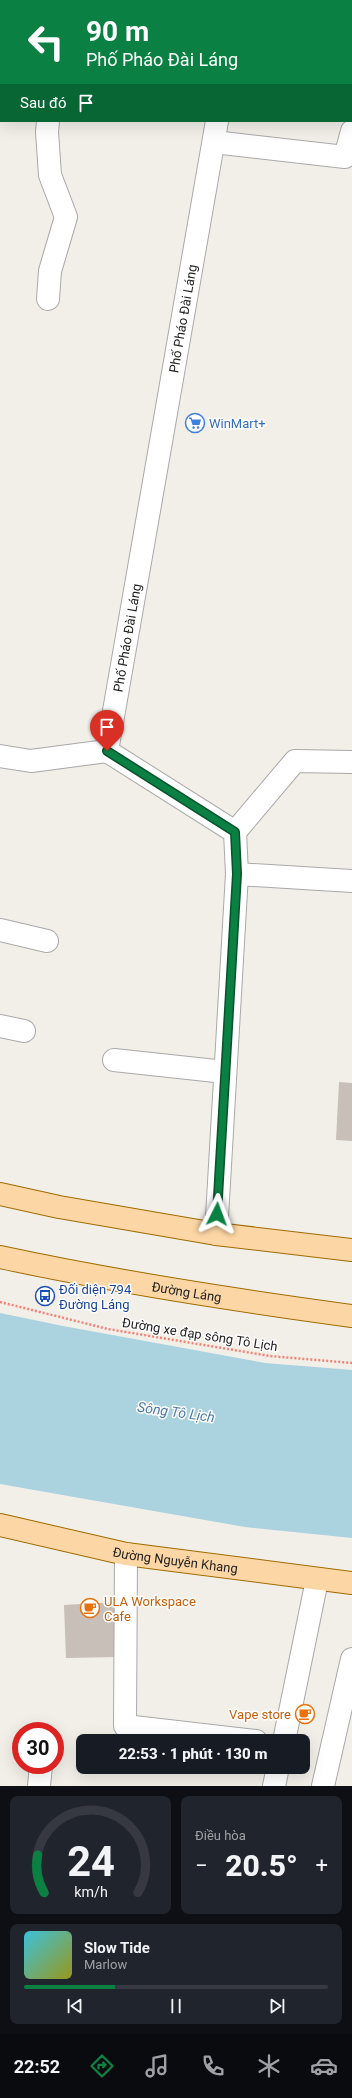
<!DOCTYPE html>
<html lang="vi">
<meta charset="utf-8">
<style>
body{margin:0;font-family:Roboto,sans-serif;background:#20242c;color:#f1f3f6;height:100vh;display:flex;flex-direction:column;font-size:15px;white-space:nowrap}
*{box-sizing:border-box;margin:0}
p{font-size:13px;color:#9ea1a6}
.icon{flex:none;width:22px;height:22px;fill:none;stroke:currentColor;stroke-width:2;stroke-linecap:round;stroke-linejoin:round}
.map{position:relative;height:1786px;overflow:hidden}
.panel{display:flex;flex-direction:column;gap:10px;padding:10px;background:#0d0f14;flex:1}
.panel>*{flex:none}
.guide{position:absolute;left:0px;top:0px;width:352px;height:122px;box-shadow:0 4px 16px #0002;background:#0b8043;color:#fff;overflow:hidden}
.speed{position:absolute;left:12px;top:1722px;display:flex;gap:8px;font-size:20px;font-weight:700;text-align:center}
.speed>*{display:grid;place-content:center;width:52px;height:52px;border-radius:50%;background:#171b24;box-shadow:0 4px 16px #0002;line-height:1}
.speed .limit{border:6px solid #d22;background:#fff;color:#111}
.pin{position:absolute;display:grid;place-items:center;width:34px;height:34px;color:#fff;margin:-41px -17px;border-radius:50% 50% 50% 0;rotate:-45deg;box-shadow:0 0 4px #0007}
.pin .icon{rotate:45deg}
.me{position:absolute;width:44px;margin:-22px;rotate:3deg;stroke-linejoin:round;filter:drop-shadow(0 0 3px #0008)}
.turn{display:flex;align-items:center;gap:14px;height:84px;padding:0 20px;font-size:18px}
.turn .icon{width:52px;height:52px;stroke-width:2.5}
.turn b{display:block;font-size:28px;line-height:34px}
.then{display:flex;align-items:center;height:38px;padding:0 20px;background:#0003;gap:8px;font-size:15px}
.big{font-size:30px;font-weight:800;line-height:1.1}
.panel .widget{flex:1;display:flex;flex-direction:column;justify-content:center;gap:6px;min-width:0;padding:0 14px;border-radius:8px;background:#20242c}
.panel .dial{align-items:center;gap:0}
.dial svg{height:104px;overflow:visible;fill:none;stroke:#363941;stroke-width:7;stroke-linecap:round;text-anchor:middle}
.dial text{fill:#f1f3f6;stroke:none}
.song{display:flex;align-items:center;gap:12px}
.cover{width:48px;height:48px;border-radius:6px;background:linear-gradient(135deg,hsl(190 70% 55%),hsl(60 70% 35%))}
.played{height:4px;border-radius:2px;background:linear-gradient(90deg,#0b8043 30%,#363941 30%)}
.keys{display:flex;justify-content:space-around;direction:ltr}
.heat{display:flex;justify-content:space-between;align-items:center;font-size:22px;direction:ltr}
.panel .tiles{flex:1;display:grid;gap:10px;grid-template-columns:1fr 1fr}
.widget:last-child{grid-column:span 2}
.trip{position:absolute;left:76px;top:1734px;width:234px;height:40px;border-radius:8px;background:#171b24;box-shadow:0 4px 16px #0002;font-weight:800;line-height:40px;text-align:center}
.tab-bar{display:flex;height:64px;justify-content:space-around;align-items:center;background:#090b0e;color:#9ea1a6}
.tab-bar .icon{width:28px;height:28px}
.tab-bar .active{color:#0b8043}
.tab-bar b{font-size:18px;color:#f1f3f6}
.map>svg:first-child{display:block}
</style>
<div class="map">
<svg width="352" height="1786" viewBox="0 0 352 1786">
<rect width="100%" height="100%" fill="#f2efe9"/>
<!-- water -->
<polygon fill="#aad3df" points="0,1313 63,1326 265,1363 352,1370 352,1538 245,1527 0,1484"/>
<!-- building -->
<g fill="#c7bfb8">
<polygon points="339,1082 352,1083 352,1141 336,1140"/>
<polygon points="116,1602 118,1657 66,1658 64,1605"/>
</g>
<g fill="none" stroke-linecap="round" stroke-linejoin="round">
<defs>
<g id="minor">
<polyline points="236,1 236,0"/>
<polyline points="0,13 1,13"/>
<polyline points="48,121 47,132 50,175 66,217 50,271 48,299"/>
<polyline points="214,142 345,157 352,131"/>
<path id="s1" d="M107 751 217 121"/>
<polyline points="107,751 235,832"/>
<polyline points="0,756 31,761 107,751"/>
<polyline points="235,832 295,761 352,762"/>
<polyline points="237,874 352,881"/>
<polyline points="0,930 47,941"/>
<polyline points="0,1026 24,1031"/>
<polyline points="114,1060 225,1072"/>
<polyline points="216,1234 237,874 235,832"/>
<polyline points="126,1554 125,1726 256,1741"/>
<polyline points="284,1741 317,1580"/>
<polyline points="39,1786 41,1765"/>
<polyline points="274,1786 278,1767"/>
<polyline points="323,1786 352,1659"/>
</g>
<g id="major">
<polyline points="0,1194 59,1207 216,1234 352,1250"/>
<path id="s2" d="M0 1257C116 1282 234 1300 352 1316"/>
<path id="s3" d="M0 1525 126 1554 352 1583"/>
</g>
</defs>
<!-- minor casing -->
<use href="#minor" stroke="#a9a9a9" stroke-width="24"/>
<!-- major casing -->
<use href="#major" stroke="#a06b00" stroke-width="24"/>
<!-- path -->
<polyline stroke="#fa8072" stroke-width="2.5" stroke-dasharray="2 2" stroke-linecap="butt" points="0,1302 108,1329 270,1356 352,1363"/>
<!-- minor -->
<use href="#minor" stroke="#fff" stroke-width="22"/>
<!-- major -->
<use href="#major" stroke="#fcd6a4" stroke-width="22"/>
</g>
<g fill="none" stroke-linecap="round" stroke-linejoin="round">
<defs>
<polyline id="route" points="107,751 235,832 237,874 217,1214"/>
</defs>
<!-- route casing -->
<use href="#route" stroke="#07532c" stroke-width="10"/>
<!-- route -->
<use href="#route" stroke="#0b8043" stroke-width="7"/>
</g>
<!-- icons -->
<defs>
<symbol id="supermarket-ring" viewBox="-11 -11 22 22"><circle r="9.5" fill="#fff" stroke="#3f7fe0" stroke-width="1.5"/><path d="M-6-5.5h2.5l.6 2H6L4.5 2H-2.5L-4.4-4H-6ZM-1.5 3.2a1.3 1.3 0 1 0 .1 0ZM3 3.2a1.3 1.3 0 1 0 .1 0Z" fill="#3f7fe0"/></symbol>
<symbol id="bus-ring" viewBox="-11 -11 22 22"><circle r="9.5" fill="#fff" stroke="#1a4fb4" stroke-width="1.5"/><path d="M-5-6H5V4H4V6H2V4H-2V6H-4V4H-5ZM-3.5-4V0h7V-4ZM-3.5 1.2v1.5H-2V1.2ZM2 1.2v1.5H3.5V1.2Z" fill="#1a4fb4"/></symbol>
<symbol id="cafe-ring" viewBox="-11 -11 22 22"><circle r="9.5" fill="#fff" stroke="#e8710a" stroke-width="1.5"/><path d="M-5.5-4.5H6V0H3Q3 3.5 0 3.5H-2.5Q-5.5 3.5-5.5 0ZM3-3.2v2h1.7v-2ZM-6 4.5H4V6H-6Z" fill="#e8710a"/></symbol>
</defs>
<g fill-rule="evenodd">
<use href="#supermarket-ring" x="184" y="412" width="22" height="22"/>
<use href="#bus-ring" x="34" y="1285" width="22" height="22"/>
<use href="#cafe-ring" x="79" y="1597" width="22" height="22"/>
<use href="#cafe-ring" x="294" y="1703" width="22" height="22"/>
</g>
<g text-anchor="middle" stroke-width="3" stroke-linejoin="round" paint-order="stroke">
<!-- street labels -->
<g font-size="13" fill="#222" stroke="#fff">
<text dy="5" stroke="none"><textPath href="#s1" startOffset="439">Phố Pháo Đài Láng</textPath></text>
<text dy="5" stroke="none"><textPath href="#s1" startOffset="115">Phố Pháo Đài Láng</textPath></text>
<text dy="5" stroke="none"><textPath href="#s2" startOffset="190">Đường Láng</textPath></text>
<text transform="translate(200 1334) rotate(9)" y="5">Đường xe đạp sông Tô Lịch</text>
<text dy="5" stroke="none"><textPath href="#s3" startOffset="179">Đường Nguyễn Khang</textPath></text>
</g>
<!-- shop labels -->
<g font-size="13" fill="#366cbe" stroke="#fff" text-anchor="start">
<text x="209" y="428">WinMart+</text>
</g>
<!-- transit labels -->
<g font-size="13" fill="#164399" stroke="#fff" text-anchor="start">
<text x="59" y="1294">Đối diện 794<tspan x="59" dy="15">Đường Láng</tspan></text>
</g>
<!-- food labels -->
<g font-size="13" fill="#c56008" stroke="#fff" text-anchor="start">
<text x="104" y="1606">ULA Workspace<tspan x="104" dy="15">Cafe</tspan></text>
<text x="291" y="1719" text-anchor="end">Vape store</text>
</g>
<!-- water labels -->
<g font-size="14" font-style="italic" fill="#4a7aab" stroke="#fff">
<text transform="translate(176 1412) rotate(8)" y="5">Sông Tô Lịch</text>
</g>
</g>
</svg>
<div class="speed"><div class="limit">30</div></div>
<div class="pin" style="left:107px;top:751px;background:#d93025"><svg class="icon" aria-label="arrive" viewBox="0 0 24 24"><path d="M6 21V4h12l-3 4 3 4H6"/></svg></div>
<svg class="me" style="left:217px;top:1214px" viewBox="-20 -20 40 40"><path d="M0-17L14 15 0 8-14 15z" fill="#0b8043" stroke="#fff" stroke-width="4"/></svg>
<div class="trip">22:53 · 1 phút · 130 m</div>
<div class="guide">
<div class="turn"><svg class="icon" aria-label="left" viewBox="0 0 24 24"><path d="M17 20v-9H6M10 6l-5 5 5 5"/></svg><div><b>90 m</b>Phố Pháo Đài Láng</div></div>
<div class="then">Sau đó<svg class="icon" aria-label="arrive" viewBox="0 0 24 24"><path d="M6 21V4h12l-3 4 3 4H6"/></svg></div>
</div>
</div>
<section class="panel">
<div class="tiles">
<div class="widget dial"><svg viewBox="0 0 100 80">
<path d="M14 69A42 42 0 1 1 86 69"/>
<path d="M14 69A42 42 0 0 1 9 40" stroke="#0b8043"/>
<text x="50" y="56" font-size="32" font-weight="700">24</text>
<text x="50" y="72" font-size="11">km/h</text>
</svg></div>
<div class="widget"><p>Điều hòa</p>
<div class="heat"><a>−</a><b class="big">20.5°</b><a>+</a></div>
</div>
<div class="widget">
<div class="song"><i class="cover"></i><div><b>Slow Tide</b><p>Marlow</p></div></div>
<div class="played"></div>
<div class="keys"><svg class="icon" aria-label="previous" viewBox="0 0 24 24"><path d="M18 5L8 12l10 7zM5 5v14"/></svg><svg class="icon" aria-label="pause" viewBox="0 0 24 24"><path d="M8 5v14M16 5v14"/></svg><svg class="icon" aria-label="next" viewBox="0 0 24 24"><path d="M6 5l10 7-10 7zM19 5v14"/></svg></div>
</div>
</div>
</section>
<nav class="tab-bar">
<b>22:52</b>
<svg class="icon active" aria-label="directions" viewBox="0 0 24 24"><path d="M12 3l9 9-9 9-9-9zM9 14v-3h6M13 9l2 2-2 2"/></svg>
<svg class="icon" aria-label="music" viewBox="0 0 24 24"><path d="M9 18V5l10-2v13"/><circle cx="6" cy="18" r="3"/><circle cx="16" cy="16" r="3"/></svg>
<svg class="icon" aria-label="phone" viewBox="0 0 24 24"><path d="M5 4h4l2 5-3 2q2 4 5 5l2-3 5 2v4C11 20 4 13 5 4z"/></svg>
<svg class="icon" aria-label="climate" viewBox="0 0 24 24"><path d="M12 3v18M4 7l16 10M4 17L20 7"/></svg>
<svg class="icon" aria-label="car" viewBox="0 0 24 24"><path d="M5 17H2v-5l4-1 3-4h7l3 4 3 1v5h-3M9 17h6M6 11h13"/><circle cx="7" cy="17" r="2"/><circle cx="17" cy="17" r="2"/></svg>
</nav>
